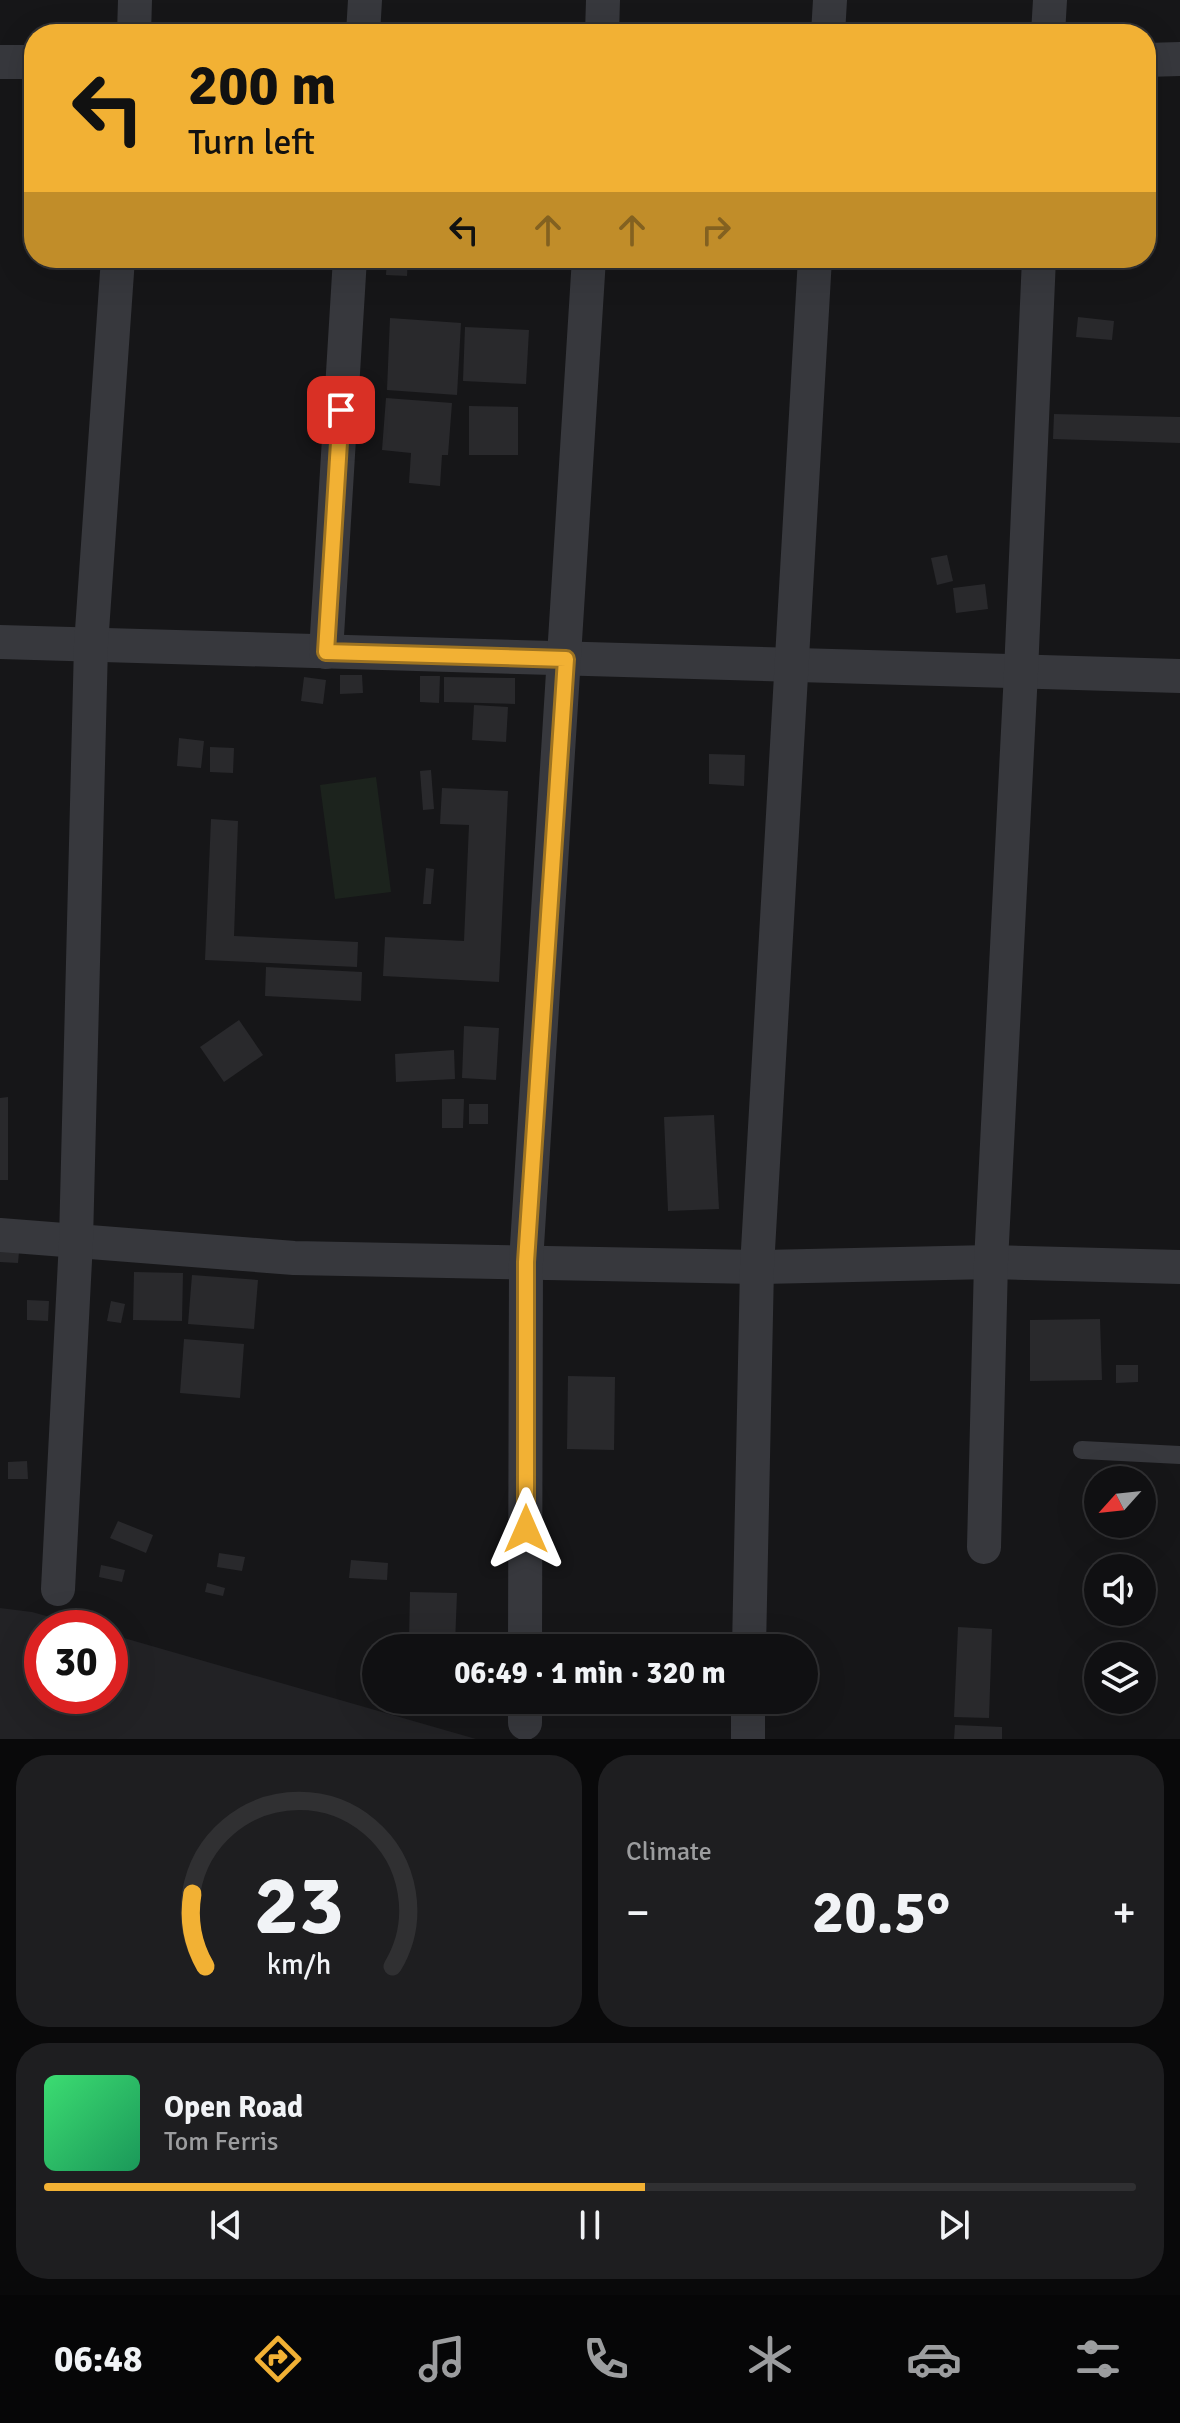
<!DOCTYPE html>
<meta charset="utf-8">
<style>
body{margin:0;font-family:Signika,sans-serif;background:#1e1e20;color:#f1f3f6;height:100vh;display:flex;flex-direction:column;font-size:30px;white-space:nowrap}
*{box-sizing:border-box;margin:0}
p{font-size:26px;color:#9c9d9f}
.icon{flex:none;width:44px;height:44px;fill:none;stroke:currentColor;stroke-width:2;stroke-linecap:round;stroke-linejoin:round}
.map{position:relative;height:1739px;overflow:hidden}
.panel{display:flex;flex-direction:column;gap:16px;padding:16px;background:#09090a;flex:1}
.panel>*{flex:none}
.banner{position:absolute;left:24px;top:24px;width:1132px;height:244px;border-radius:32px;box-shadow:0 8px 32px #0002,0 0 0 2px #303032;background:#f2b134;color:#111;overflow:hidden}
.needle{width:52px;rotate:243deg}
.buttons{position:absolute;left:1084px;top:1466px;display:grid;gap:16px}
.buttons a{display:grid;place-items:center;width:72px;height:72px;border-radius:50%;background:#101012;box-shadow:0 8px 32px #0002,0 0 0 2px #303032;font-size:40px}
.speed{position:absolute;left:24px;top:1610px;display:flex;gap:16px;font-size:40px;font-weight:700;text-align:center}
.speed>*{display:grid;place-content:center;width:104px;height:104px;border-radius:50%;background:#101012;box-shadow:0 8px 32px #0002,0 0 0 2px #303032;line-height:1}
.speed .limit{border:12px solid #d22;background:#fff;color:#111}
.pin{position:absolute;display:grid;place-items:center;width:68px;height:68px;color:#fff;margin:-34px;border-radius:16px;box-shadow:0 4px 12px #0006}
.me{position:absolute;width:88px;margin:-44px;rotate:0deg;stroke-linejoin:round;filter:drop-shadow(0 0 6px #0008)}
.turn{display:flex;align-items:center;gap:28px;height:168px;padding:0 32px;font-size:36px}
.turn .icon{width:104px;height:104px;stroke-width:2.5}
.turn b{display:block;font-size:56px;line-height:68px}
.lanes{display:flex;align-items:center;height:76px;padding:0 32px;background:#0003;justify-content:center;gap:40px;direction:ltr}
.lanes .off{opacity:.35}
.big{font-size:60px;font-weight:800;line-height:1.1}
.panel .widget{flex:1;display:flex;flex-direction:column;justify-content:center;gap:12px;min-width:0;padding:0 28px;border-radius:32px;background:#1e1e20}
.panel .dial{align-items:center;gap:0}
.dial svg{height:208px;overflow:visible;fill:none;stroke:#303032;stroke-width:7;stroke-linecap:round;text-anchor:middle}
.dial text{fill:#f1f3f6;stroke:none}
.song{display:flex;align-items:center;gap:24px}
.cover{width:96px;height:96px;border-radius:12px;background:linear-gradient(135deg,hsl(140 70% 55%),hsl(150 70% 35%))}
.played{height:8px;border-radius:4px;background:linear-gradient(90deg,#f2b134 55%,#303032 55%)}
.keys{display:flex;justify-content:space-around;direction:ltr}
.heat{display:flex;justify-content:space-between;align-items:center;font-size:44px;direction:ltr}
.panel .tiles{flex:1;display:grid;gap:16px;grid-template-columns:1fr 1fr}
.widget:last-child{grid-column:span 2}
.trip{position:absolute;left:362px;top:1634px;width:456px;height:80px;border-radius:40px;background:#101012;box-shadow:0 8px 32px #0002,0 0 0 2px #303032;font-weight:800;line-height:80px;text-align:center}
.tabs{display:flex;height:128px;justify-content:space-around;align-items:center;background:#060607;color:#9c9d9f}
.tabs .icon{width:56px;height:56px}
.tabs .active{color:#f2b134}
.tabs b{font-size:36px;color:#f1f3f6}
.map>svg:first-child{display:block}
</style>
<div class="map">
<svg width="1180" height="1739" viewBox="0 0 1180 1739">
<rect width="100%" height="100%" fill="#161618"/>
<!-- built -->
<polygon fill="#222225" points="0,1608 32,1612 89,1628 42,1628 42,1696 110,1696 110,1634 476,1739 0,1739"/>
<!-- green -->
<polygon fill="#1c231d" points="376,777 391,892 335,899 320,785"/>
<!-- building -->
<g fill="#29292c">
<polygon points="387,258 408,258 407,276 386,275"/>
<polygon points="1078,317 1114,321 1112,340 1076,337"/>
<polygon points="390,318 461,323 457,395 387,390"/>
<polygon points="465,327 529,330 526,384 463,381"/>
<polygon points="386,398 452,403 448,455 442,455 440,486 409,483 411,453 382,450"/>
<polygon points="469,406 518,407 518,455 469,455"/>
<polygon points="1054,414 1180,417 1180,443 1053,439"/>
<polygon points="947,555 953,581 937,585 931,558"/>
<polygon points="985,584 988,609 956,613 953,588"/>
<polygon points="340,675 362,675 363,693 340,694"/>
<polygon points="420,676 440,676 439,703 420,702"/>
<polygon points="304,677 326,680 323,704 301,701"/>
<polygon points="444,677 515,678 515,704 444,702"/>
<polygon points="474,705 508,707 506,742 472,740"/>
<polygon points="179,738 204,741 201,768 177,766"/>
<polygon points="210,747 234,748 233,773 210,772"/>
<polygon points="709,754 745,755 744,786 709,784"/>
<polygon points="431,770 434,809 423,810 420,771"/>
<polygon points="442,788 508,791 499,982 383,976 385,937 464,941 469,825 440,824"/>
<polygon points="211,819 238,821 234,936 358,942 357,967 205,960"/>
<polygon points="426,868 434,869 431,904 423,904"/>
<polygon points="266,967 362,972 361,1001 265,996"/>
<polygon points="239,1020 263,1055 224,1082 200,1047"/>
<polygon points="464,1026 499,1028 496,1080 462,1078"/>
<polygon points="454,1050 455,1079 396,1082 395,1054"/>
<polygon points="8,1097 8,1180 0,1180 0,1098"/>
<polygon points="442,1099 464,1099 463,1128 442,1128"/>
<rect x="469" y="1104" width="19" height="20"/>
<polygon points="714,1115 719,1209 668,1211 664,1117"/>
<polygon points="0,1251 19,1252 18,1263 0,1262"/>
<polygon points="134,1272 183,1273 182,1321 133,1320"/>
<polygon points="192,1275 258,1280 254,1329 188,1324"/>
<polygon points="27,1300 49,1301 48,1321 27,1320"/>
<polygon points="111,1301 125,1304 121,1323 107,1321"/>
<polygon points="1100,1319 1102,1380 1030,1381 1030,1320"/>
<polygon points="184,1339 244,1344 240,1398 180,1393"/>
<polygon points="1116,1365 1138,1365 1138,1382 1116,1383"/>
<polygon points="568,1376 615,1377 614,1450 567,1449"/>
<polygon points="27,1461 28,1479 8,1479 8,1462"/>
<polygon points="118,1521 153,1535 146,1553 110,1538"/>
<polygon points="219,1553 245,1557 242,1571 217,1567"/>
<polygon points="351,1560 388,1563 387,1580 349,1578"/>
<polygon points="101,1565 125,1570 122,1582 99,1577"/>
<polygon points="207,1583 225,1588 223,1596 205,1592"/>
<polygon points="410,1592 457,1593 455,1644 409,1642"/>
<polygon points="958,1627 992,1629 989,1718 954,1717"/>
<polygon points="630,1700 685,1700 684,1711 629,1707"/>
<polygon points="955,1725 1002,1727 1002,1739 954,1739"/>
</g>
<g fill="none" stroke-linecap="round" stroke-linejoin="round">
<!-- lane -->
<polyline stroke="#37383d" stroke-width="18" points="1082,1450 1180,1455"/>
<!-- street -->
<g stroke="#37383d" stroke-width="34">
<polyline points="134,34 135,0"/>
<polyline points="363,34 365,0"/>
<polyline points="602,34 603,0"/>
<polyline points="828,34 830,0"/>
<polyline points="1048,34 1050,0"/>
<polyline points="1146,60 1180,59"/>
<polyline points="0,62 34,62"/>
<polyline points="0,642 1180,676"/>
<polyline points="326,652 350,258"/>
<polyline points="0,1235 294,1258 757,1267 991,1262 1180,1267"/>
<polyline points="984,1547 991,1262 1021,672 1039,258"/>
<polyline points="58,1589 76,1241 91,645 118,258"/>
<polyline points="525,1648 526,1262 589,258"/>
<polyline points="749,1648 757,1267 815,258"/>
<polyline points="525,1723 525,1700"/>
<polyline points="748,1739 748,1700"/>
</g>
</g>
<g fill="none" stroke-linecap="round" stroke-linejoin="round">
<defs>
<polyline id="route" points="341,410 326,652 566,659 526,1262 526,1529"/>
</defs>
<!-- route casing -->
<use href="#route" stroke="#9d7322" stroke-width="20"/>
<!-- route -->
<use href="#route" stroke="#f2b134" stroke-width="14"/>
</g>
</svg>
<div class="buttons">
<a><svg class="needle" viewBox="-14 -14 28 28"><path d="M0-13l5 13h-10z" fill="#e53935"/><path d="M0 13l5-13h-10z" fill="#9c9d9f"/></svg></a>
<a><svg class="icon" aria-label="sound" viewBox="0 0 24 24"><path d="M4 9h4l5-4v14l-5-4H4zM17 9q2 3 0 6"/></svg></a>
<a><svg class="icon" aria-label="layers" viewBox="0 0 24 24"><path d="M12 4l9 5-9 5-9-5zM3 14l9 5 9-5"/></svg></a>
</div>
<div class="speed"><div class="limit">30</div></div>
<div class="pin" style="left:341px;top:410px;background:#d93025"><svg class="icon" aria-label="arrive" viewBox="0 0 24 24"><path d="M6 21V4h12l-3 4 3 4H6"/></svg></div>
<svg class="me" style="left:526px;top:1529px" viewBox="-20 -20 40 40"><path d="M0-17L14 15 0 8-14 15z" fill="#f2b134" stroke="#fff" stroke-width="4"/></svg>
<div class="trip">06:49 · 1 min · 320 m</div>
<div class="banner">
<div class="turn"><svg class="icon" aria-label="left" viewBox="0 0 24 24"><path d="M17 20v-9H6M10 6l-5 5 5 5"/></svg><div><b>200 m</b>Turn left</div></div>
<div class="lanes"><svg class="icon" aria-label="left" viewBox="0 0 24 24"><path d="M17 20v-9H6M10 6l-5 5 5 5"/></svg><svg class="icon off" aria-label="ahead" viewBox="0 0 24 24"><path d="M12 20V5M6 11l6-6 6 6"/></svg><svg class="icon off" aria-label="ahead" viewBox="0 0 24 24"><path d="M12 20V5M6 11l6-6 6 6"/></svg><svg class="icon off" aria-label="right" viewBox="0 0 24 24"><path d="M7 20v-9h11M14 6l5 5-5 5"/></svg></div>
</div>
</div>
<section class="panel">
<div class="tiles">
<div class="widget dial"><svg viewBox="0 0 100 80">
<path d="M14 69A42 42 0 1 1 86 69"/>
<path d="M14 69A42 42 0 0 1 9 41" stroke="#f2b134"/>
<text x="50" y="56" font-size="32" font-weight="700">23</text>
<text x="50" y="72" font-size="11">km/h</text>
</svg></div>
<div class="widget"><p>Climate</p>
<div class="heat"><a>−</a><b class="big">20.5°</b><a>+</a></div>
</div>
<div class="widget">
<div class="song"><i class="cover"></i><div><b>Open Road</b><p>Tom Ferris</p></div></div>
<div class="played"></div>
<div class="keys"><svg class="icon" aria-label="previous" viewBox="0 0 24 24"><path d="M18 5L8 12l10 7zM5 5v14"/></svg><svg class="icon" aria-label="pause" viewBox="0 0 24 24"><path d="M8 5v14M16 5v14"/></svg><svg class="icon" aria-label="next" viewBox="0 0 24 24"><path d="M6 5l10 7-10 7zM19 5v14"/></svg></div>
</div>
</div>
</section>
<nav class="tabs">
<b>06:48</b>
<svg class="icon active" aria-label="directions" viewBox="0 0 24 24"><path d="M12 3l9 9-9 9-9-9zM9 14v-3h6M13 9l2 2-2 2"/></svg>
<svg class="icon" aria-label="music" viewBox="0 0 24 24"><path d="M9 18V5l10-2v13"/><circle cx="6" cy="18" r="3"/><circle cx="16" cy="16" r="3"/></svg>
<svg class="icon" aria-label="phone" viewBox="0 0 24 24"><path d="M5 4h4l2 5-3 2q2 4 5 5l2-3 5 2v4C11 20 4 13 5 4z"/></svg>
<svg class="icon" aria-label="climate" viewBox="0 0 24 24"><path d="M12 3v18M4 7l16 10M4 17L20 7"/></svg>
<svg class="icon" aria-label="car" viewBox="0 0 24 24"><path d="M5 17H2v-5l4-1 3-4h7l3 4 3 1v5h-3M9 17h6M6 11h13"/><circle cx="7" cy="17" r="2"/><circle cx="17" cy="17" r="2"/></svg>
<svg class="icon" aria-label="filters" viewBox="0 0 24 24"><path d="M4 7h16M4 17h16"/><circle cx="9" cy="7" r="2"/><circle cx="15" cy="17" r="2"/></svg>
</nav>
